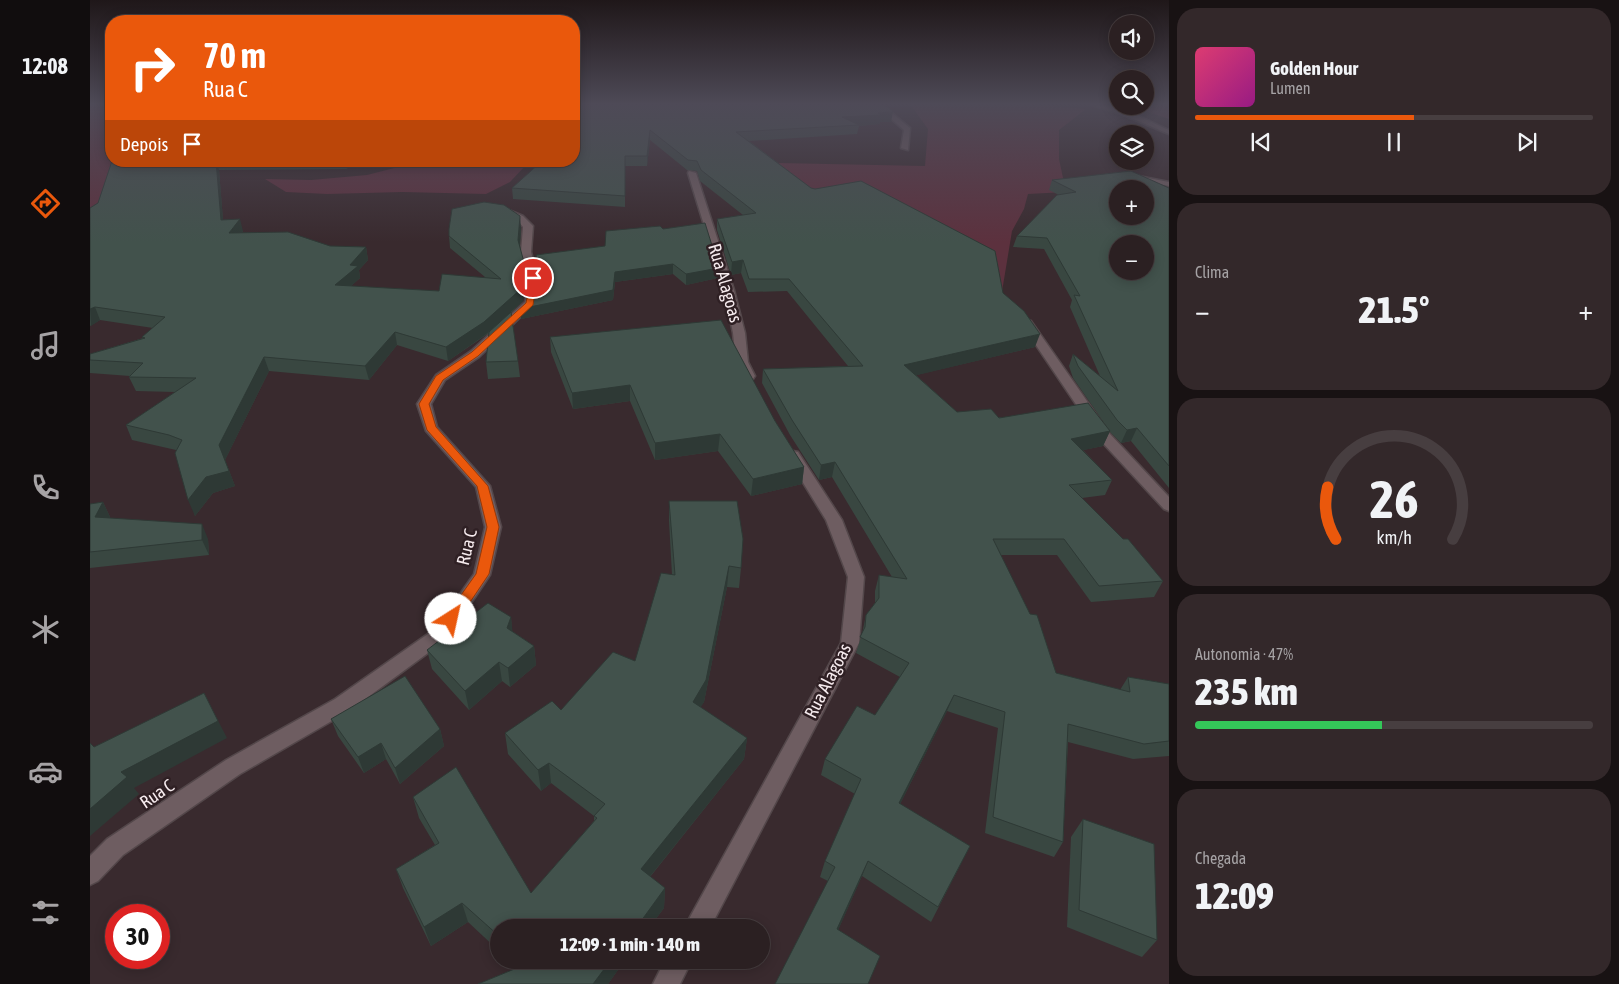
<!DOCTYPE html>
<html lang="pt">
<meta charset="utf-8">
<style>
body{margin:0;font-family:"Asap Condensed",sans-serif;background:#33282a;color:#f1f3f6;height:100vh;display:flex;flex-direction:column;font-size:19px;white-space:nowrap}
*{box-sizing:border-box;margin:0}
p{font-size:16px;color:#a6a3a5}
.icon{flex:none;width:28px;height:28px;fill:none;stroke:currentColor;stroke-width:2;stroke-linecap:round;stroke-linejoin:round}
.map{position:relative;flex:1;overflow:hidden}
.side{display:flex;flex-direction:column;gap:8px;padding:8px;background:#181213;width:450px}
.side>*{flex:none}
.guide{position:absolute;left:15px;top:15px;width:475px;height:152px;border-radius:20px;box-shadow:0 2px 12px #0003,0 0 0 1px #473e40;background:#ea580c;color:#fff;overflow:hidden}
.fabs{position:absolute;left:1019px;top:15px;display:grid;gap:10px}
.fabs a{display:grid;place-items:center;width:45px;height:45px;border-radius:50%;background:#2b2022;box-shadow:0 2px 12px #0003,0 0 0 1px #473e40;font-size:25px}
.speed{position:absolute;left:15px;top:904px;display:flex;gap:10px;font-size:25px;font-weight:700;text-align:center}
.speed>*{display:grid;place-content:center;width:65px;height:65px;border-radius:50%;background:#2b2022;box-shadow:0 2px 12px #0003,0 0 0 1px #473e40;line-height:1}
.speed .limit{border:8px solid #d22;background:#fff;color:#111}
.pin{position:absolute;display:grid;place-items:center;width:42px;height:42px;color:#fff;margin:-21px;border:2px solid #fff;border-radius:50%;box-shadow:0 1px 5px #0007}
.me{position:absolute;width:55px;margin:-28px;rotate:35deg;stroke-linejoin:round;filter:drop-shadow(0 0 4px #0008)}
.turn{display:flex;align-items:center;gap:18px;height:105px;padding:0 15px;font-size:22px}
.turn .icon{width:65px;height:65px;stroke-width:2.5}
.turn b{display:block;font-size:35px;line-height:42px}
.then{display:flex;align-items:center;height:48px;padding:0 15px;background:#0003;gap:10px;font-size:19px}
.big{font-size:38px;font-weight:800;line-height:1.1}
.side .widget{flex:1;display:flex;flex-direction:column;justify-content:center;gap:8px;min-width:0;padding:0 18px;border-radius:20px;background:#33282a}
.side .dial{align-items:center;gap:0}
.dial svg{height:130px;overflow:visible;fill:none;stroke:#473e40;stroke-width:7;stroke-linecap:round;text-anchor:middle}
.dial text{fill:#f1f3f6;stroke:none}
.song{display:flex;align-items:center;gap:15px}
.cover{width:60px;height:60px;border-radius:8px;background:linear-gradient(135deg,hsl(340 70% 55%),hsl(310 70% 35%))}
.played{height:5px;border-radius:2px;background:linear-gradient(90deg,#ea580c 55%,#473e40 55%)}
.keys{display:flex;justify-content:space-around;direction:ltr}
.heat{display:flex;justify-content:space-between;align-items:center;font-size:28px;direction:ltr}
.charge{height:8px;border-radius:4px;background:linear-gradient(90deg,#34c759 47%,#473e40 0)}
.trip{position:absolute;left:400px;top:919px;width:280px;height:50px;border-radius:25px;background:#2b2022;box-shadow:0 2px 12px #0003,0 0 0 1px #473e40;font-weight:800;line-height:50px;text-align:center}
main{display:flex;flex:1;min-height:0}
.tabs{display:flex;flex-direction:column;width:90px;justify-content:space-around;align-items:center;background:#110d0e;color:#a6a3a5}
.tabs .icon{width:35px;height:35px}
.tabs .active{color:#ea580c}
.tabs b{font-size:22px;color:#f1f3f6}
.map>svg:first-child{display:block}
</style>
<main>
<nav class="tabs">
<b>12:08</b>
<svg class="icon active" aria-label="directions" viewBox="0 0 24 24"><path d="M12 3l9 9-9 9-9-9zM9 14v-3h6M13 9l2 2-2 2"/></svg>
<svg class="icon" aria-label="music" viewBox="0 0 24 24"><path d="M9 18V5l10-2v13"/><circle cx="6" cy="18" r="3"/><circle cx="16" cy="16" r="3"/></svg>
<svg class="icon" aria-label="phone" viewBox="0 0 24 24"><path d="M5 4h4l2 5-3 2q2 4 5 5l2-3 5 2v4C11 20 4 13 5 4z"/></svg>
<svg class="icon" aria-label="climate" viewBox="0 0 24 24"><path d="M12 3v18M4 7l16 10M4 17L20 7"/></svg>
<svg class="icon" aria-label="car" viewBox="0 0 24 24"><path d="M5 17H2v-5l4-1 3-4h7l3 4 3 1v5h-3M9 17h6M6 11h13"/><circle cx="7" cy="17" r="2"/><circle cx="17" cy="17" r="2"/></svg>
<svg class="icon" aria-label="filters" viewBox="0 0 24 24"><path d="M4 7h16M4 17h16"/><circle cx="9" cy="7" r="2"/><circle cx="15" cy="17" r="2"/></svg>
</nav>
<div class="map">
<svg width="1079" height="984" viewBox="0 0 1079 984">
<rect width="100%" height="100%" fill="#392a2e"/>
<!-- green -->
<g fill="#5c313e">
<polygon points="0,104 21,104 21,161 56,161 0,232"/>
<polygon points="820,104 940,104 996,109 969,130 969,159 976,192 938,194 934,209 922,231 907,322 701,197 689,163 835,166 838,129"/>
<polygon points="1055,104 1079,104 1079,119 1040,106 1055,106"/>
<polygon points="321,161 446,161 437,164 420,182 396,194 312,192 237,194 196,192 175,179 221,180 277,175 320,164"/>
</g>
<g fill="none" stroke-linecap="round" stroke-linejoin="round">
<defs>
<g id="minor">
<polygon points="784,104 791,104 820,128 818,150 811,148 814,130"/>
<path d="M999 104C1027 104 1054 119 1079 130V134L1031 114Z"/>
<polygon points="599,171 606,173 644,290 655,333 658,362 665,376 663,379 655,379 646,362 643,333 634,290 598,173"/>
<polygon points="1038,174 1079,182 1079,186 1038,178"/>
<polygon points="412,207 433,216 443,226 441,252 448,278 445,303 389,357 355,380 341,404 347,427 400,486 411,527 400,575 357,639 259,711 150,774 33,855 8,881 0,885 0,856 17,839 136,760 245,699 345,629 384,574 395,527 386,487 336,431 327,404 346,375 381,351 435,302 438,278 431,252 433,227 427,220 409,212 408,210"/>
<polygon points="937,320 941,321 1020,434 1079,497 1079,511 1074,509 1010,440 931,323"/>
<polygon points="703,451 708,452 752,520 774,577 769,643 620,928 594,928 751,643 758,577 736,520 696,455 698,452"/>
<polygon points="575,960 602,960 590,984 563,984"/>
</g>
</defs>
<!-- minor casing -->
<use href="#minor" stroke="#53474a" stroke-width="3"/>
<!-- minor -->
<use href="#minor" fill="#6e5d61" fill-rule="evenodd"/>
</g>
<!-- wall -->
<g fill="#394741">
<polygon points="484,104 801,122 790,122 789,124 769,126 767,134 659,141 721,188 913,293 945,347 826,375 867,412 1020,431 1013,446 993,450 1022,480 1015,495 992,498 1073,581 1064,597 1001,602 967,555 910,555 966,673 1030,690 1038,677 1079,684 1079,756 1043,759 978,742 973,842 964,857 895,833 908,728 857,711 810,804 880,846 841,922 772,876 748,930 685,984 738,881 730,877 735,861 765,794 731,775 735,759 785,715 810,677 766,653 772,634 776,615 785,603 785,591 789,575 802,577 742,477 729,480 700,435 672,383 673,369 758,366 697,291 658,292 651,273 641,275 627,230 627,219 653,215 610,181 607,171 597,170 560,140 557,166 535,166 535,207 423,199 422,188 484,161"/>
<polygon points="22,161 263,161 257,169 129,170 133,220 153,231 152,233 240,246 276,247 278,260 269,270 270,278 261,286 349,291 395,277 360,248 359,236 431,228 430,246 436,278 433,301 421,313 428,361 430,377 398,379 396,362 399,333 358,361 307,345 279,380 179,371 135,460 145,486 123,493 105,516 86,450 42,440 36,425 85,392 46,391 39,377 40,376 0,373 0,354 53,338 52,337 63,328 10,320 0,326 0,208 8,203"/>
<polygon points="962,180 1079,188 1079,488 1041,441 1031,443 1021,433 983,378 979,366 983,354 1010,376 980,307 982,300 954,249 923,247 927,236 969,195 959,190"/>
<polygon points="573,229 628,278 596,285 583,274 525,282 523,300 431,319 446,293 449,273 446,265 446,255 515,246"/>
<polygon points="460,337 685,421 714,467 712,484 661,496 628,451 565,460 540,401 483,409 461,352"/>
<polygon points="579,501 651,568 649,588 637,587 614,702 610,707 657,738 654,759 560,877 575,888 574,908 559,928 409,928 409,951 378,922 341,946 313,888 306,869 345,845 329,818 323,797 441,893 504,821 504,816 461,783 451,791 418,754 415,733 471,710 545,661 582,575 579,521"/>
<polygon points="13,502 20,517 20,518 118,539 119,555 0,568 0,504"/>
<polygon points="421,617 422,631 444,646 446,665 420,687 412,681 379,710 342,669 337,650"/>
<polygon points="241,719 350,729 354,746 310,784 296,759 274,773 248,736"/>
<polygon points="993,819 1067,940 1052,957 977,927 981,837"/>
<polygon points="419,960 535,960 518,984 388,984 427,968"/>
</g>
<!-- shaded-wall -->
<g fill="#2e3935">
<polygon points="803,112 801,122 790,122 789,124 769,126 769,125 752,117"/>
<polygon points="560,130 560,140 557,166 557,156"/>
<polygon points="126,161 129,170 134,232 131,220"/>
<polygon points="255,161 263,161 257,169"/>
<polygon points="430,216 431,228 429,252 428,240"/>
<polygon points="150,219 153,231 143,245 139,233"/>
<polygon points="276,247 278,260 269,270 270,278 248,298 245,285 260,265"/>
<polygon points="653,260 651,273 641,275 642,262"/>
<polygon points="583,264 583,274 525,282 523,300 431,319 430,309 525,272"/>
<polygon points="435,266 436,278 433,301 395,335 358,361 356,347"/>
<polygon points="629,268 628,278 596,285 596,274"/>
<polygon points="5,307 10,320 1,326 0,309"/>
<polygon points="305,332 307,345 279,380 275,366"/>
<polygon points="950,334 945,347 811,379 814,365"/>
<polygon points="174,357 179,371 135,460 145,486 123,493 105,516 98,500 116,477 129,445"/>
<polygon points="540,385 540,401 483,409 482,393"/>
<polygon points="1047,428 1041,441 1031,443 1037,430"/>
<polygon points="1020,431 1013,446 975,454 981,439"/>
<polygon points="630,434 628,451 565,460 565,443"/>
<polygon points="745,462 742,477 729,480 731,465"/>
<polygon points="714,467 712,484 661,496 663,479"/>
<polygon points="13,502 20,517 13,532 5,517"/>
<polygon points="112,524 118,539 119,555 112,540"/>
<polygon points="639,566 637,587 614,702 601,723 603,702"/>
<polygon points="421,617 423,636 417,628"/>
<polygon points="444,646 446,665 420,687 418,668"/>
<polygon points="409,662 412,681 379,710 375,691"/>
<polygon points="114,693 137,738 44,788 49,794 0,836 0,809 31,772"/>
<polygon points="864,695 857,711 803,818 809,803"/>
<polygon points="350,729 354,746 310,784 305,768"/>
<polygon points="657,738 654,759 550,889 551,869"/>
<polygon points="291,743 296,759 274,773 268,757"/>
<polygon points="459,763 461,783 451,791 448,770"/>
<polygon points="778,861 772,876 742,944 747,929"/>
<polygon points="575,888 574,908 559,928 546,928"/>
<polygon points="372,903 378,922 341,946 334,927"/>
<polygon points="521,960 535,960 518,984 503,984"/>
</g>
<!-- building -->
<g fill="#42524c" stroke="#2e3935" fill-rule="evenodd">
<polygon points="484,104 794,104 803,112 788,113 791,115 752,117 769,125 646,132 721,188 725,189 771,181 905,251 913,293 934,311 950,334 814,365 867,412 901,409 909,418 998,403 1020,431 981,439 1022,480 979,485 1033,539 1038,539 1073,581 1009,586 974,539 903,539 940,614 947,615 966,673 1040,692 1038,677 1079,684 1079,741 1054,744 978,724 973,842 903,817 915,712 864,695 809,803 880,846 848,907 778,861 747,929 790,956 778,984 685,984 745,867 735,861 771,779 735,759 767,706 785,715 819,663 770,637 775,627 776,615 789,598 789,575 817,579 745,462 731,465 702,420 673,369 773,366 699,279 659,279 653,260 642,262 627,219 666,213 611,170 607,161 598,160 560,130 557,156 535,156 535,196 422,188 452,161 484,161 484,133 486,131 484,131"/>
<polygon points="22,161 126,161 131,220 150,219 139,233 198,232 240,246 276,247 260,265 268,266 245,285 349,291 352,274 411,279 359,236 359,229 362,209 394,202 414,205 430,216 428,240 435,266 432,288 394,322 356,347 305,332 275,366 174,357 129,445 139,471 116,477 98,500 85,453 92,440 79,435 36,425 106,378 39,377 53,363 0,360 0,354 55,338 52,337 75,317 5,307 0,309 0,208 8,203"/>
<path d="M1041 171 1079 188V466L1047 428 1037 430 1027 420 988 366 983 354 1028 391 984 295 990 296 957 238 927 236 967 195 986 192 962 180ZM1028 189H1055V216H1028ZM1028 244H1055V271H1028Z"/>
<polygon points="615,223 629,268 596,274 583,264 525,272 523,290 430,309 446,293 449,268 446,255 515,246 516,231 570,226 573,229"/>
<polygon points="421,312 428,361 396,362 399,332"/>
<polygon points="631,320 685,421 714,467 663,479 630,434 565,443 540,385 482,393 460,337"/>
<polygon points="579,501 647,501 653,539 651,568 639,566 616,680 603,702 657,738 551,869 575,888 546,928 409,928 409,936 372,903 334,927 306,869 349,843 323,797 366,767 441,893 507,818 504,816 515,804 459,763 448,770 415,733 462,701 471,710 523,652 545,661 571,573 585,575"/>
<polygon points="13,502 5,517 112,524 112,540 0,552 0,504"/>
<polygon points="398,603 421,617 417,628 444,646 418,668 409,662 375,691 337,650"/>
<polygon points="315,676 350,729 305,768 291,743 268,757 241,719"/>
<polygon points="114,693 128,721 31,772 37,777 0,809 0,743 4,747"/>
<polygon points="993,819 1064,844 1067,940 989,910"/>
<polygon points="436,960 521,960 503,984 388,984 439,963"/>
</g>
<!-- sky -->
<linearGradient id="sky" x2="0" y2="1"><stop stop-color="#1f1719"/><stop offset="0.43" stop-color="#4e4a57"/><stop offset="1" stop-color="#4e4a57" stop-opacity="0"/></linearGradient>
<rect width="1079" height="242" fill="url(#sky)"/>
<!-- route -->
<polygon fill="#ea580c" stroke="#983908" points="441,276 447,278 443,305 388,356 353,380 339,404 346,427 398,486 409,527 399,574 366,623 356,623 354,619 386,574 397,527 387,486 337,430 329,404 346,376 382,352 436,303"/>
<g text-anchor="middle" stroke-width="5" stroke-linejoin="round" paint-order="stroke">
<!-- street labels -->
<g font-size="18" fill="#f6ebee" stroke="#2f2024">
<text transform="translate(635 283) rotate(74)" y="6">Rua Alagoas</text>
<text transform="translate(377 547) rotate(-76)" y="6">Rua C</text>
<text transform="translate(738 681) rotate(-63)" y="6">Rua Alagoas</text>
<text transform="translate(67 794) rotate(-34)" y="6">Rua C</text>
</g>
</g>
</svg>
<div class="fabs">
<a><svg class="icon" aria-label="sound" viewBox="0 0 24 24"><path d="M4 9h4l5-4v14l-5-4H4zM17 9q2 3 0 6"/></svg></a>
<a><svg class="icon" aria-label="search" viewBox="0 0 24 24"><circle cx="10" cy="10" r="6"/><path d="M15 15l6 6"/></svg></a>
<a><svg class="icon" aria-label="layers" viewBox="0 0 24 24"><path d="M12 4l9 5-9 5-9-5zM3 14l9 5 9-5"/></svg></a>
<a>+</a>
<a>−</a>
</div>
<div class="speed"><div class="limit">30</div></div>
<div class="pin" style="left:443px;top:278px;background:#d93025"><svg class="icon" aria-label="arrive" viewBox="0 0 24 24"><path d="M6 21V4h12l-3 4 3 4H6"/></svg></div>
<svg class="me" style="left:361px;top:619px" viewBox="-20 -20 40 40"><circle r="19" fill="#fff"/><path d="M0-13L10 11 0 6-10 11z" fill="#ea580c"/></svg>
<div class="trip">12:09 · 1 min · 140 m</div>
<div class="guide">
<div class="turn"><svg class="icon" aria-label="right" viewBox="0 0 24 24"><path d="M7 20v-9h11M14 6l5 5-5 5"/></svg><div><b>70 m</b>Rua C</div></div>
<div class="then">Depois<svg class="icon" aria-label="arrive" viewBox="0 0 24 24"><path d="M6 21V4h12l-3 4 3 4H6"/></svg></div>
</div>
</div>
<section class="side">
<div class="widget">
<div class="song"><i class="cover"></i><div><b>Golden Hour</b><p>Lumen</p></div></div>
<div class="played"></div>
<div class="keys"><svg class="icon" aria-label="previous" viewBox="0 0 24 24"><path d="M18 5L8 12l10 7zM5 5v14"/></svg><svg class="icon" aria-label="pause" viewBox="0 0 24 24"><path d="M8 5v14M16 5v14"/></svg><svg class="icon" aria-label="next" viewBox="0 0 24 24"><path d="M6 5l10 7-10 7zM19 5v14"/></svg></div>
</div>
<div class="widget"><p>Clima</p>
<div class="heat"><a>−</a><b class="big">21.5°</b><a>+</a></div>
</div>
<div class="widget dial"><svg viewBox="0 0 100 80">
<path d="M14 69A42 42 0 1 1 86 69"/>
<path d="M14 69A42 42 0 0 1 9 37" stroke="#ea580c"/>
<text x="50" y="56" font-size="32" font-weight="700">26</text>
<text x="50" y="72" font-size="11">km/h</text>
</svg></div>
<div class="widget"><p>Autonomia · 47%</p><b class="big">235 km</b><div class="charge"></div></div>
<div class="widget"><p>Chegada</p><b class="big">12:09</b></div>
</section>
</main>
